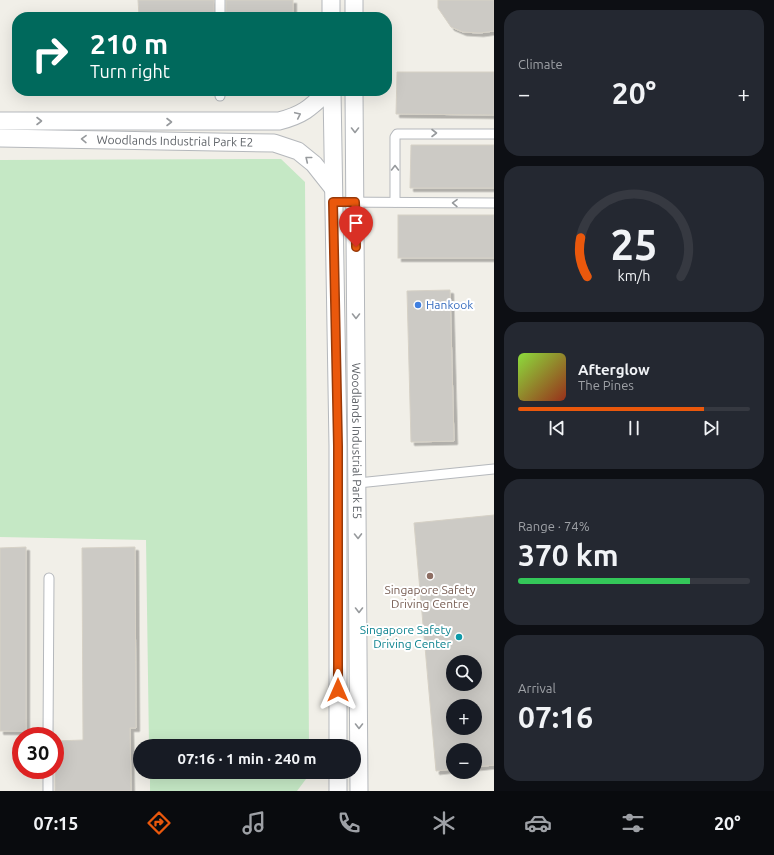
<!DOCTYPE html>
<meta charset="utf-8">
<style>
body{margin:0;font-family:Ubuntu,sans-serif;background:#242831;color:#f1f3f6;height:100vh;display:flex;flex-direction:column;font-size:15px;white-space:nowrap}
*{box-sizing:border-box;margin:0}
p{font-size:13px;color:#9ea1a6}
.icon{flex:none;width:22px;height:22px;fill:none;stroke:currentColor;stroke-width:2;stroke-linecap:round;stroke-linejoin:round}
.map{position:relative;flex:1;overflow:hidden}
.panel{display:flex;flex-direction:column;gap:10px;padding:10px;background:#0d0f14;width:280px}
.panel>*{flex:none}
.banner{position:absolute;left:12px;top:12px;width:380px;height:84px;border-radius:16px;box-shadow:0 4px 16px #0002;background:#00695c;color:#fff;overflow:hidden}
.fabs{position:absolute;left:446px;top:655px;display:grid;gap:8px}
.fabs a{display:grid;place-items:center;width:36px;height:36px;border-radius:50%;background:#171b24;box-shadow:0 4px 16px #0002;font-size:20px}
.speed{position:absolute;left:12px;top:727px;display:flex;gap:8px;font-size:20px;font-weight:700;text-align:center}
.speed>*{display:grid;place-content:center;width:52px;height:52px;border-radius:50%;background:#171b24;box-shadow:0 4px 16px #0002;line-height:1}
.speed .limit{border:6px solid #d22;background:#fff;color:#111}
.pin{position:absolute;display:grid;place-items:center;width:34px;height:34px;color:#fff;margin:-41px -17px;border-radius:50% 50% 50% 0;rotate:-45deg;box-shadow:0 0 4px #0007}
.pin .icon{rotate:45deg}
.me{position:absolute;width:44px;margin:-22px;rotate:0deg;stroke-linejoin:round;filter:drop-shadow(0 0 3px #0008)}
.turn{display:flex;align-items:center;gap:14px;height:84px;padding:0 12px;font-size:18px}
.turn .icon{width:52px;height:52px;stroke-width:2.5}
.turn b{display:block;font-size:28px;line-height:34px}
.big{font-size:30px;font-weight:700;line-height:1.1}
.panel .widget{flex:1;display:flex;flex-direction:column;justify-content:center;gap:6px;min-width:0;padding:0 14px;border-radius:16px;background:#242831}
.panel .dial{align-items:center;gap:0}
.dial svg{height:104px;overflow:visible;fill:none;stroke:#363941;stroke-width:7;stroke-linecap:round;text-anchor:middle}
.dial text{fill:#f1f3f6;stroke:none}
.song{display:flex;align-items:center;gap:12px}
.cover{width:48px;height:48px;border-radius:6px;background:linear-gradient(135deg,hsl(90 70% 55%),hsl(10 70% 35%))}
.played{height:4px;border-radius:2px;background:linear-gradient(90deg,#ea580c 80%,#363941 80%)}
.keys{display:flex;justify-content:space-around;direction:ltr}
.heat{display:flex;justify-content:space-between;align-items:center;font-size:22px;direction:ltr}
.charge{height:6px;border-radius:3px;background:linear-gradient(90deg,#34c759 74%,#363941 0)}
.trip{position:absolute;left:133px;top:739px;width:228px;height:40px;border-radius:20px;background:#171b24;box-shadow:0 4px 16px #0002;font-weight:700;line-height:40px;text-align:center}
.tab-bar{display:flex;height:64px;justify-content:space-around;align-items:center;background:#090b0e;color:#9ea1a6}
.tab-bar .icon{width:28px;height:28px}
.tab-bar .active{color:#ea580c}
.tab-bar b{font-size:18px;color:#f1f3f6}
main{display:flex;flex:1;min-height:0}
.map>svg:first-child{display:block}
</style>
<main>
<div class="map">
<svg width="494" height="791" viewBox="0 0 494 791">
<defs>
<filter id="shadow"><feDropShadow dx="3.5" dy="3.5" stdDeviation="0" flood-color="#0004"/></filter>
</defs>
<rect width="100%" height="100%" fill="#f1efe8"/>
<!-- green -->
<g fill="#c5e8c5">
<polygon points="281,159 305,182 309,746 149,746 146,540 0,537 0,160"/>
<polygon points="150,772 309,772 309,775 297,791 150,791"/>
</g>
<!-- building -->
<g fill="#cccac5" stroke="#d6d1c6" fill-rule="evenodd" filter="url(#shadow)">
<polygon points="138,0 214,0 214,17 139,17"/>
<rect x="226" y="0" width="67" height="17"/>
<polygon points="438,0 494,0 494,31 480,33 463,32 451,27 438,8"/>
<polygon points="397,72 494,72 494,115 396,114"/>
<polygon points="411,145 494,145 494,188 410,188"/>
<rect x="398" y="215" width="96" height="43"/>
<polygon points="450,290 454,441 411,442 407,291"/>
<path d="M494 515V765L475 767V750H453V769L436 771 414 523ZM453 662H475V684H453ZM453 706H475V728H453Z"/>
<polygon points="26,547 26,731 0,731 0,548"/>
<polygon points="135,547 136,728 130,728 131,791 55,791 55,741 83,740 82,548"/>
</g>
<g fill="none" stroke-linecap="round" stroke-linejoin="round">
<defs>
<g id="service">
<polyline points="220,17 220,0"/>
<polyline points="220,96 220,91"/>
<polyline points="333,202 494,203"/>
<polyline points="395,202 395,137 397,134 494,134"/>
<polyline points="358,483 494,469"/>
<polyline points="48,736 49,578"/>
<polyline points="48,791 48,770"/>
</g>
<g id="minor">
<polyline points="331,0 331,17"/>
<polyline points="354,0 354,17"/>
<polyline points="332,91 338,446 338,746"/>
<path id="s1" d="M354 91 359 791"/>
<path d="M0 121H279C303 115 310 108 328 91"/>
<path id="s2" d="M0 138 274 143 298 151 314 164 333 188"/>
<polyline points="338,772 338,791"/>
</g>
</defs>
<!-- service casing -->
<use href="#service" stroke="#b5b8bc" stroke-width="11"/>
<!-- minor casing -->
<use href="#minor" stroke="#b5b8bc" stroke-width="19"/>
<!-- service -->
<use href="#service" stroke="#fff" stroke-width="9"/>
<!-- minor -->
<use href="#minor" stroke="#fff" stroke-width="17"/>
</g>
<!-- one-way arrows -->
<defs><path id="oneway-chevron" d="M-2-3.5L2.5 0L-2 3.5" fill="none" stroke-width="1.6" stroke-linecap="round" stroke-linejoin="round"/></defs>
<g stroke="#979a9d">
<use href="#oneway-chevron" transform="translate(298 115) rotate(-25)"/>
<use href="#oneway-chevron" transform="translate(39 121)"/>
<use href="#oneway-chevron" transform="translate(169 122)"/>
<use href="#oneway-chevron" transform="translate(355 130) rotate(90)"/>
<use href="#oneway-chevron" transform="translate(434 133)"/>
<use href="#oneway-chevron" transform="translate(84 139) rotate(-179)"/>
<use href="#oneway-chevron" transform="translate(308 159) rotate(-141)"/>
<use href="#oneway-chevron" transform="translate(395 168) rotate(-90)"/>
<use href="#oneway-chevron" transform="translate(455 203) rotate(-179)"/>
<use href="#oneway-chevron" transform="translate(356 316) rotate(90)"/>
<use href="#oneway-chevron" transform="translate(358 536) rotate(89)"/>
<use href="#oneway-chevron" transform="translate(359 610) rotate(90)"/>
<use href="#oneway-chevron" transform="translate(359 726) rotate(90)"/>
</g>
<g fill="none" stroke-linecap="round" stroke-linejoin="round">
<defs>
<polyline id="route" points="338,690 338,446 333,202 355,202 356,247"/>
</defs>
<!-- route casing -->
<use href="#route" stroke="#983908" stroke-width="10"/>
<!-- route -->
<use href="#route" stroke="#ea580c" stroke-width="7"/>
</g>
<!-- markers -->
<circle fill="#3f7fe0" stroke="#fff" stroke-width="1.5" cx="418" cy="305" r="4"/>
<circle fill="#8d6e63" stroke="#fff" stroke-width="1.5" cx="430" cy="576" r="4"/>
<circle fill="#0f9aa8" stroke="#fff" stroke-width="1.5" cx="459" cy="637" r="4"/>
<g text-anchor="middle" stroke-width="4" stroke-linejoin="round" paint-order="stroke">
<!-- street labels -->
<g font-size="12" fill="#5f6368" stroke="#fff">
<text dy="4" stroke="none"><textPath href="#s2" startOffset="175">Woodlands Industrial Park E2</textPath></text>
<text dy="4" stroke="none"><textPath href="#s1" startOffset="350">Woodlands Industrial Park E5</textPath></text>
</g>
<!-- shop labels -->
<g font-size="12" fill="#366cbe" stroke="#fff" text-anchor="start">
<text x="426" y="309">Hankook</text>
</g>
<!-- education labels -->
<g font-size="12" fill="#785e54" stroke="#fff">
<text x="430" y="594">Singapore Safety<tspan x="430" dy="14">Driving Centre</tspan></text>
</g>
<!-- culture labels -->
<g font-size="12" fill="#0d838f" stroke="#fff" text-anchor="end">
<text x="451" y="634">Singapore Safety<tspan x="451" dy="14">Driving Center</tspan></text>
</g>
</g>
</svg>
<div class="fabs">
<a><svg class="icon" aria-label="search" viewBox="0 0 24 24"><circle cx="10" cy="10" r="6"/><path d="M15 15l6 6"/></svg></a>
<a>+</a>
<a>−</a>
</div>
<div class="speed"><div class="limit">30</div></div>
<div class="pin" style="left:356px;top:247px;background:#d93025"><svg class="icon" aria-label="arrive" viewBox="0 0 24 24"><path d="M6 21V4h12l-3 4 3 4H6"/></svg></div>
<svg class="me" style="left:338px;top:690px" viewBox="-20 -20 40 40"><path d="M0-17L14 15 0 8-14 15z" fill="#ea580c" stroke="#fff" stroke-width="4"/></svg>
<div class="trip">07:16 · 1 min · 240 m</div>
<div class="banner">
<div class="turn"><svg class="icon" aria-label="right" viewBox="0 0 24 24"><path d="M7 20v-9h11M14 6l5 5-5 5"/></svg><div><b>210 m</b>Turn right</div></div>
</div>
</div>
<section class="panel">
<div class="widget"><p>Climate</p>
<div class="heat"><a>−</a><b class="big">20°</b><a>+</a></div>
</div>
<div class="widget dial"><svg viewBox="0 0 100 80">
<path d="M14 69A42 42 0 1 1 86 69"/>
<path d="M14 69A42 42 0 0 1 9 39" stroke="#ea580c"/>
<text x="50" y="56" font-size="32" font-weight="700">25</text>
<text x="50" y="72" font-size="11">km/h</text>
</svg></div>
<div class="widget">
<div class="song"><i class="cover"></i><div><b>Afterglow</b><p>The Pines</p></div></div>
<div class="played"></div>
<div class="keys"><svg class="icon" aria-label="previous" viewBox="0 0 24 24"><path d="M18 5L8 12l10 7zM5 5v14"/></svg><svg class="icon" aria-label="pause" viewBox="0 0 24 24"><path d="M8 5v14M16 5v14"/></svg><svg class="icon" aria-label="next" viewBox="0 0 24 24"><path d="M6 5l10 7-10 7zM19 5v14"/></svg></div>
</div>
<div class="widget"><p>Range · 74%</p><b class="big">370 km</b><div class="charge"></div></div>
<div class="widget"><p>Arrival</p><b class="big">07:16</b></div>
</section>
</main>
<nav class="tab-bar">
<b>07:15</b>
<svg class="icon active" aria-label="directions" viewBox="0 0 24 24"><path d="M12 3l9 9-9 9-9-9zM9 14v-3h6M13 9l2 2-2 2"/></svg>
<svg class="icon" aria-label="music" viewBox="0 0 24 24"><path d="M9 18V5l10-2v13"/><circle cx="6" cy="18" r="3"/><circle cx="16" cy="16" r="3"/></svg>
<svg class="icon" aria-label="phone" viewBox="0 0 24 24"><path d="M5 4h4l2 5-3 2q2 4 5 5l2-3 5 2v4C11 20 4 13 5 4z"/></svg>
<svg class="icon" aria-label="climate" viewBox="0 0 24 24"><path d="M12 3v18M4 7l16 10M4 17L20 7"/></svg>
<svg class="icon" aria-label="car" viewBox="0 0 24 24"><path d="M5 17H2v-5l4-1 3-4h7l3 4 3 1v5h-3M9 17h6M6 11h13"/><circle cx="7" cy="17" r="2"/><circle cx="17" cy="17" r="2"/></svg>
<svg class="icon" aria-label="filters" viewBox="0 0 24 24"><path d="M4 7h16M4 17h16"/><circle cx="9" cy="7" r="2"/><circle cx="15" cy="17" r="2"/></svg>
<b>20°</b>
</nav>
